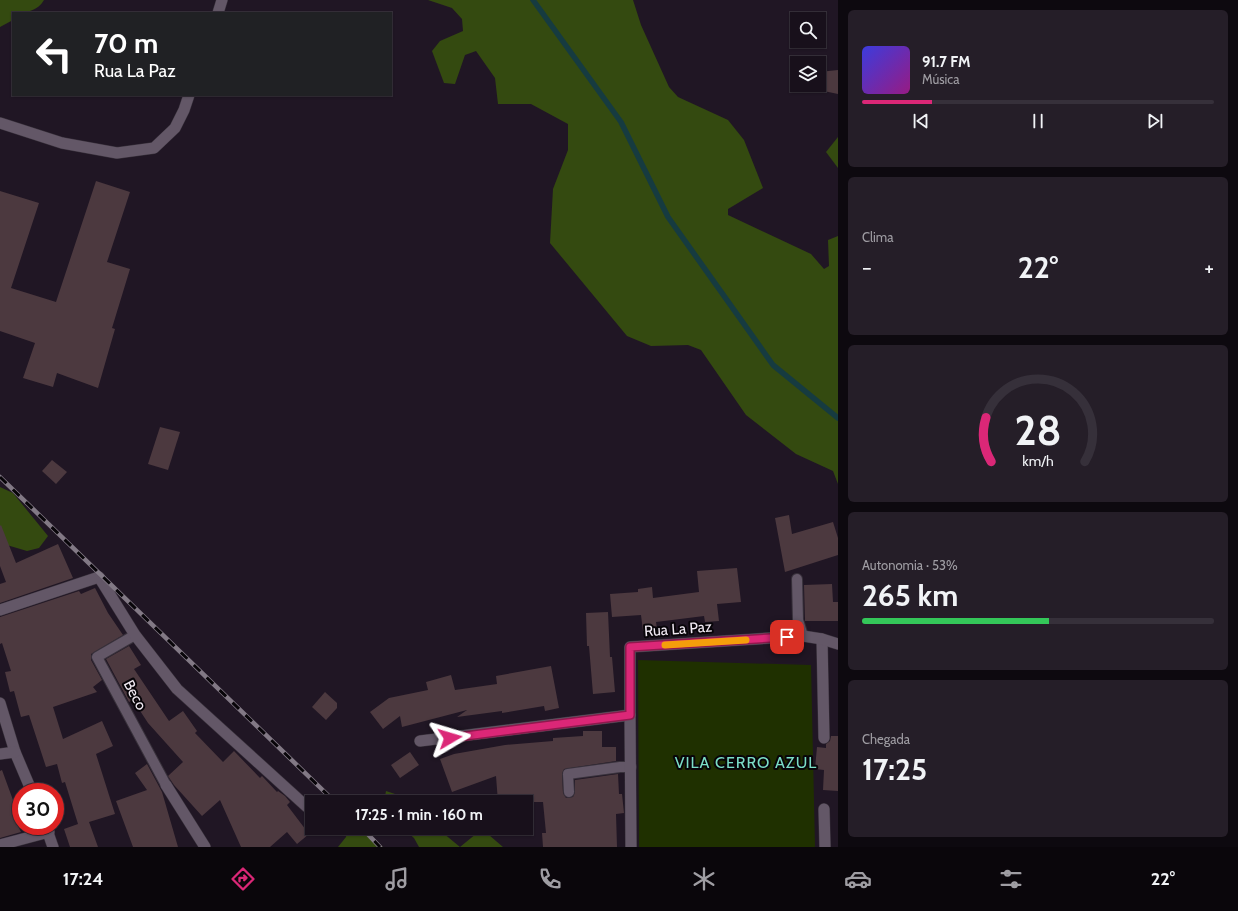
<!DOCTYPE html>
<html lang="pt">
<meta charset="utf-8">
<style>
body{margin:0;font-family:Cabin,sans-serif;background:#251e28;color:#f1f3f6;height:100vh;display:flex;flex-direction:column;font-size:15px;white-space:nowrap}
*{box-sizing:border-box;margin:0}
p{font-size:13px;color:#9f9da3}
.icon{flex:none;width:22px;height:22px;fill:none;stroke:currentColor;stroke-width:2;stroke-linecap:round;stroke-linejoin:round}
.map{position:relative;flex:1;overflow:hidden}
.drawer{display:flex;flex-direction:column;gap:10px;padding:10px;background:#0d090f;width:400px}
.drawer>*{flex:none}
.top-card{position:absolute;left:12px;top:12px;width:380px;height:84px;border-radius:0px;box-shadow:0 1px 3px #0004,0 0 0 1px #36303a;background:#202124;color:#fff;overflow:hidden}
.tools{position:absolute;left:790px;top:12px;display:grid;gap:8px}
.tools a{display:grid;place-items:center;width:36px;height:36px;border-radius:0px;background:#18101b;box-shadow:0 1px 3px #0004,0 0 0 1px #36303a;font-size:20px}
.speed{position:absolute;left:12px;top:783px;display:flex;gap:8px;font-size:20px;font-weight:700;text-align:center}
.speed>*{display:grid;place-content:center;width:52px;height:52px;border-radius:50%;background:#18101b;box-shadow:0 1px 3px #0004,0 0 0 1px #36303a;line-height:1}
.speed .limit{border:6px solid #d22;background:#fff;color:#111}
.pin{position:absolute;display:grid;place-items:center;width:34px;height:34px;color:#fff;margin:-17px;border-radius:8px;box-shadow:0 2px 6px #0006}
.me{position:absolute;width:44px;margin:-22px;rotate:83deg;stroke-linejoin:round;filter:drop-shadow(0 0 3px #0008)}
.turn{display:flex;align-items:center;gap:14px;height:84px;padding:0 16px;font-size:18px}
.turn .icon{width:52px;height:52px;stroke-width:2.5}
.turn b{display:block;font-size:28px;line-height:34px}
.big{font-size:30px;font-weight:700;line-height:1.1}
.drawer .widget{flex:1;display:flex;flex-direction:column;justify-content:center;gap:6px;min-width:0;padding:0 14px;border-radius:6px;background:#251e28}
.drawer .dial{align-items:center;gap:0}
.dial svg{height:104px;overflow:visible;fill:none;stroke:#36303a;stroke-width:7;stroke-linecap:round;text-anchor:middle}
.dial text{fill:#f1f3f6;stroke:none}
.song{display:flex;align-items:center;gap:12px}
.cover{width:48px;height:48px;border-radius:6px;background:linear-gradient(135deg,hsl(240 70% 55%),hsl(310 70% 35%))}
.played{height:4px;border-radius:2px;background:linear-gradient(90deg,#db2777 20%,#36303a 20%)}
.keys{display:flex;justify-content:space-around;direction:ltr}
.heat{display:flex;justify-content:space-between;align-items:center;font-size:22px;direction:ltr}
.charge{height:6px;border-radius:3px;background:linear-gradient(90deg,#34c759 53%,#36303a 0)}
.trip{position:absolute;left:305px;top:795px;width:228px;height:40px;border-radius:0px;background:#18101b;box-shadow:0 1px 3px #0004,0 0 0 1px #36303a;font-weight:700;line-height:40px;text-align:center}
.tab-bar{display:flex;height:64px;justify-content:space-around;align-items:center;background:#0a060b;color:#9f9da3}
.tab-bar .icon{width:28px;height:28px}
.tab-bar .selected{color:#db2777}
.tab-bar b{font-size:18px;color:#f1f3f6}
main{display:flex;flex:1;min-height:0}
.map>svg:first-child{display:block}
</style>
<main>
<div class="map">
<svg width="838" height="847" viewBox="0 0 838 847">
<rect width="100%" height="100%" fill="#201624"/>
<!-- green -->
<polygon fill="#1f3000" points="638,660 811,665 815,847 639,847"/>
<!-- forest -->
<g fill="#344a10">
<path d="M0 0H44C38 11 25 13 13 13V20L0 27Z"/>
<polygon points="428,0 633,0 641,25 669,87 678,97 728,120 744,140 763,188 728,209 728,215 811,254 824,269 829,266 828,240 838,236 838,484 833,471 796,454 746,415 701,350 688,345 651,346 627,336 550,243 553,189 568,150 568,124 531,104 498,104 495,78 476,51 465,55 455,84 444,83 432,51 440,41 463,31 462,19 452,8"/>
<polygon points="838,137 838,168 826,152"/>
<polygon points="0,487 13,493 48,536 39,548 27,551 0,543"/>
<polygon points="386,791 419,802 384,802"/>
<polygon points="347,828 360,828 383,847 338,847 346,837"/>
<polygon points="403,828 437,828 460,847 482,829 503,847 419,847 414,838"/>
</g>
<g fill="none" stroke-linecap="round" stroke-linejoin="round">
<!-- stream -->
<polyline stroke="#163b40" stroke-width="5.5" points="533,0 621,122 668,217 773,365 838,418"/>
</g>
<!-- building -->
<g fill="#4c393f">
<polygon points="838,70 838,94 819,90 819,72"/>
<polygon points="96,181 130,192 107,262 130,269 112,328 115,329 98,388 57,373 53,387 23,378 35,343 0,331 0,191 39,203 11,288 56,302"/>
<polygon points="160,427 180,432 168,470 148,464"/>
<polygon points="52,460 67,472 56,484 42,471"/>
<polygon points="789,515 792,534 833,522 838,538 838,555 785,572 775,518"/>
<polygon points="1,525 16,563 58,544 73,578 0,603 0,584 6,582 0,566 0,526"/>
<polygon points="737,568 741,602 717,604 719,621 705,622 704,616 656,622 657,629 643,631 641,615 612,617 610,594 638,592 638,589 652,587 653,598 699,592 697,571"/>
<polygon points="832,584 833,602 838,602 838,621 805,621 804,585"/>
<polygon points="95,588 108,613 123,635 91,654 91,660 102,680 93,687 97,692 53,707 63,739 102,721 113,746 96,754 115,814 89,822 98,847 70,847 64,829 78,824 65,782 62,783 57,764 46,767 29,715 21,717 14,691 10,692 5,672 11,671 2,643 0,644 0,617 79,591 81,594"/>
<polygon points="608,612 610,657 612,657 615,692 593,694 589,646 587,646 586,613"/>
<polygon points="129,646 141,665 134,669 169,721 183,711 197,731 195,733 223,762 234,751 260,778 262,776 277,792 278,791 285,796 290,802 287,805 309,834 297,844 287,832 270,847 241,847 220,800 202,816 174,785 168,776 183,762 148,723 133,700 129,702 106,659"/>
<polygon points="551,666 559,708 545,711 544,706 502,713 502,711 457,717 467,710 402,727 400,716 383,729 370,712 389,698 428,690 426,682 451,675 455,690 497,684 496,676"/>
<polygon points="325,692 337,703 337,708 326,720 312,707"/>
<polygon points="583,731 602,731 602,747 616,747 616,761 564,769 562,774 563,793 566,798 573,797 575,792 575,780 618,774 619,794 622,794 624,813 616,814 617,847 543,847 542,833 546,833 543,802 498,802 496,776 452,792 440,759 454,754 505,745 553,741 553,738 583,736"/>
<polygon points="831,736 838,736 838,791 823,790 824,770 815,769 817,747 826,748 826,744 830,741"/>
<polygon points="410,752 419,765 400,778 391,765"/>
<polygon points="147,764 162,792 178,847 133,847 116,801 147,790 135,773"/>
<polygon points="2,770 21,822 17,824 21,832 0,838 0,771"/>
</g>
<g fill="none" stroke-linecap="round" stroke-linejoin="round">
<defs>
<g id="service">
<polyline points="797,579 798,620 803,636"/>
<polyline points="135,635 97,657 166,785"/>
<polyline points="569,792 568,774 620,767 631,767"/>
</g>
<g id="minor">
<polyline points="0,610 99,577 135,635 177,689 307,807"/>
<polyline points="822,639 824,738"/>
<polyline points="0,703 15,752 32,792"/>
<polyline points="630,715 631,847"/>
<polyline points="420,741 630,715 630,647 803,636 822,639 838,644"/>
<polyline points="0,754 15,752"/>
<polyline points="166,785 205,847"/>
<polyline points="824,809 825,847"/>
<polyline points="46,827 53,847"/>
<polyline points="0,845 49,832"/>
</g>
<g id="tertiary">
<polyline points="218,13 222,0"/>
<polyline points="0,123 62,143 117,153 154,148 175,128 184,110 189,95"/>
</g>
</defs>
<!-- service casing -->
<use href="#service" stroke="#38313b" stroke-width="12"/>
<!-- minor casing -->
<use href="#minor" stroke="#38313b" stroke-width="12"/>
<!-- tertiary casing -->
<use href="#tertiary" stroke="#38313b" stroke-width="12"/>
<!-- service -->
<use href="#service" stroke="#635767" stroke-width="10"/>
<!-- minor -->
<use href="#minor" stroke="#635767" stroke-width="11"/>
<!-- tertiary -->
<use href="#tertiary" stroke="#635767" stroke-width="11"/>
<defs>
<g id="rail">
<polyline points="0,477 335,802"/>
<polyline points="362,828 380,847"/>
</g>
</defs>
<!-- rail casing -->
<use href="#rail" stroke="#827985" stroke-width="4.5"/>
<!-- rail -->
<use href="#rail" stroke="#080509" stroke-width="3" stroke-dasharray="9" stroke-linecap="butt"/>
</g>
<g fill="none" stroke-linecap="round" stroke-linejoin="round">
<defs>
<polyline id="route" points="450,738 630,715 630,647 787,637"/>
</defs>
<!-- route casing -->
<use href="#route" stroke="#8e194d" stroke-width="10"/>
<!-- route -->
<use href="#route" stroke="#db2777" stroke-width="7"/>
<!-- slow -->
<polyline stroke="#f59e0b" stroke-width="7" points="665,645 746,640"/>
</g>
<g text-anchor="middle" stroke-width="4" stroke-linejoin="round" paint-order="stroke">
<!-- street labels -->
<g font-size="15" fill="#f0e9f2" stroke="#080509">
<text transform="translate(678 629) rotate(-4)" y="5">Rua La Paz</text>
<text transform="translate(135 695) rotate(62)" y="5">Beco</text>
</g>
<!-- neighbourhood labels -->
<g font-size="16" letter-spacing="1" fill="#7bdec7" stroke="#080509">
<text x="746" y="768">VILA CERRO AZUL</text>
</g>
</g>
</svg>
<div class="tools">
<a><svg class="icon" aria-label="search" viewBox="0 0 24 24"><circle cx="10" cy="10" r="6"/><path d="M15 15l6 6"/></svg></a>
<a><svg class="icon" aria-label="layers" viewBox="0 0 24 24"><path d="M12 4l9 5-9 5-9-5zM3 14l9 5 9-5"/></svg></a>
</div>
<div class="speed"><div class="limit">30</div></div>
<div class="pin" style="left:787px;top:637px;background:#d93025"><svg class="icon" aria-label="arrive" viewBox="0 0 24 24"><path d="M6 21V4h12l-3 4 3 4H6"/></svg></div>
<svg class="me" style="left:450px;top:738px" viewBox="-20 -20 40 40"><path d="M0-17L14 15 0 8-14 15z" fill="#db2777" stroke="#fff" stroke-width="4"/></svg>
<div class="trip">17:25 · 1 min · 160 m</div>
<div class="top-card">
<div class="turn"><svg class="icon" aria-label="left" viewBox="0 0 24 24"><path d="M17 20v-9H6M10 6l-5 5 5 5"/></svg><div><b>70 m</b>Rua La Paz</div></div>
</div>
</div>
<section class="drawer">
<div class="widget">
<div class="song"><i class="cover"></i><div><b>91.7 FM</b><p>Música</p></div></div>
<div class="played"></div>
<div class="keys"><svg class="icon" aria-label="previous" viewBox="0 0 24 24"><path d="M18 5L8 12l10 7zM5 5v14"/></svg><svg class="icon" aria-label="pause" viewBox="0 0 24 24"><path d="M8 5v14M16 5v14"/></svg><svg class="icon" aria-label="next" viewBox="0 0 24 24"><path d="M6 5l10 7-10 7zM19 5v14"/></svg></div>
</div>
<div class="widget"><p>Clima</p>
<div class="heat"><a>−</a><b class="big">22°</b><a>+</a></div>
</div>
<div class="widget dial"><svg viewBox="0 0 100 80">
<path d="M14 69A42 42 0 1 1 86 69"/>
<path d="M14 69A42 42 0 0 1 10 35" stroke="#db2777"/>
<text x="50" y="56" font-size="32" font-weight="700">28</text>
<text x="50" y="72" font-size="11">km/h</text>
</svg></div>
<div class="widget"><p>Autonomia · 53%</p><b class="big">265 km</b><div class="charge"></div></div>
<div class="widget"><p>Chegada</p><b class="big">17:25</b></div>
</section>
</main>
<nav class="tab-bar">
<b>17:24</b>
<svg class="icon selected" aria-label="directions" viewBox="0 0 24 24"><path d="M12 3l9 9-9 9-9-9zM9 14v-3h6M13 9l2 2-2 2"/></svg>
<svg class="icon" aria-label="music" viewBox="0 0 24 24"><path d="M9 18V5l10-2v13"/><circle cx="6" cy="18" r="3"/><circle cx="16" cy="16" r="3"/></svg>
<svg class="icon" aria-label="phone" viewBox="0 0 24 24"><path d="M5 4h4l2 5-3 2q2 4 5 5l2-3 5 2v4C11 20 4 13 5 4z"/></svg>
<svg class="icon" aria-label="climate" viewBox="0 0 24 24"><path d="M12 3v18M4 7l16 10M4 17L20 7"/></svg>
<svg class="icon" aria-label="car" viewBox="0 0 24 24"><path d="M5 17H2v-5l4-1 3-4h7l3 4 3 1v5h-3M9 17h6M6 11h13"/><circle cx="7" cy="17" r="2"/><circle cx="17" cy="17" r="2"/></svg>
<svg class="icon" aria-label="filters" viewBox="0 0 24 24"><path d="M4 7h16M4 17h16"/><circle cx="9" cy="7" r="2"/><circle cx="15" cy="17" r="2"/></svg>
<b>22°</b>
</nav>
